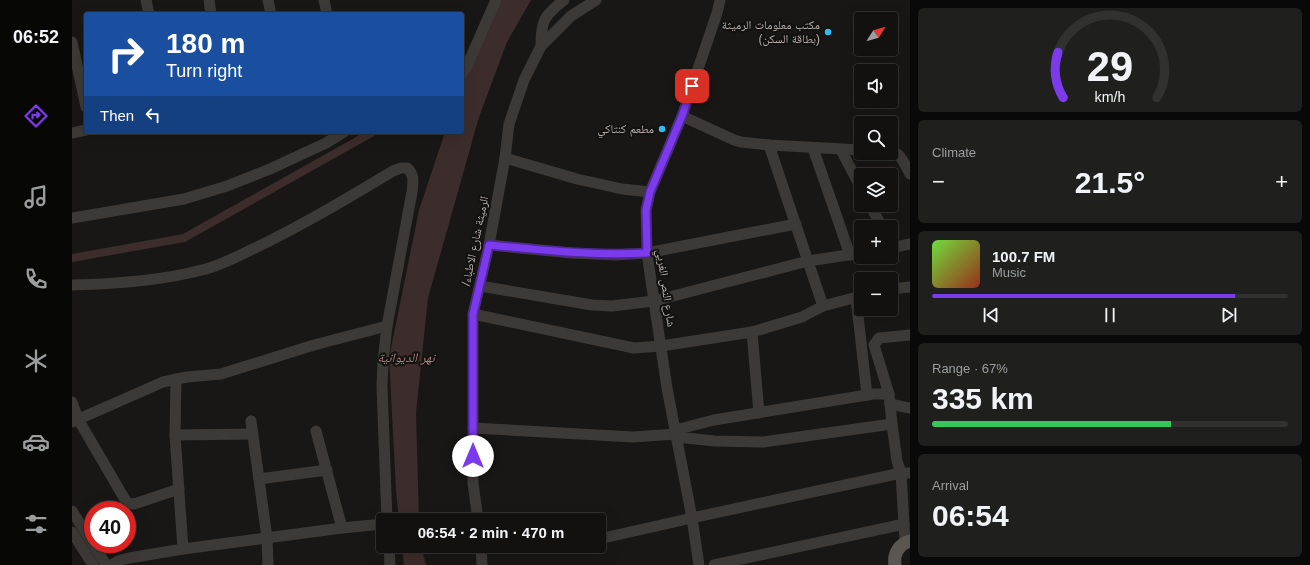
<!DOCTYPE html>
<meta charset="utf-8">
<style>
body{margin:0;font-family:Arial,"Noto Naskh Arabic",sans-serif;background:#1f1f1e;color:#f1f3f6;height:100vh;display:flex;flex-direction:column;font-size:15px;white-space:nowrap}
*{box-sizing:border-box;margin:0}
p{font-size:13px;color:#9c9d9f}
.icon{flex:none;width:22px;height:22px;fill:none;stroke:currentColor;stroke-width:2;stroke-linecap:round;stroke-linejoin:round}
.map{position:relative;flex:1;overflow:hidden}
.sheet{display:flex;flex-direction:column;gap:8px;padding:8px;background:#0a0909;width:400px}
.sheet>*{flex:none}
.guide{position:absolute;left:12px;top:12px;width:380px;height:122px;border-radius:4px;box-shadow:0 4px 16px #0002,0 0 0 1px #313130;background:#1a4fa0;color:#fff;overflow:hidden}
.needle{width:26px;rotate:53deg}
.controls{position:absolute;left:782px;top:12px;display:grid;gap:8px}
.controls a{display:grid;place-items:center;width:44px;height:44px;border-radius:4px;background:#121110;box-shadow:0 4px 16px #0002,0 0 0 1px #313130;font-size:20px}
.speed{position:absolute;left:12px;top:501px;display:flex;gap:8px;font-size:20px;font-weight:700;text-align:center}
.speed>*{display:grid;place-content:center;width:52px;height:52px;border-radius:50%;background:#121110;box-shadow:0 4px 16px #0002,0 0 0 1px #313130;line-height:1}
.speed .limit{border:6px solid #d22;background:#fff;color:#111}
.pin{position:absolute;display:grid;place-items:center;width:34px;height:34px;color:#fff;margin:-17px;border-radius:8px;box-shadow:0 2px 6px #0006}
.me{position:absolute;width:44px;margin:-22px;rotate:0deg;stroke-linejoin:round;filter:drop-shadow(0 0 3px #0008)}
.turn{display:flex;align-items:center;gap:14px;height:84px;padding:0 16px;font-size:18px}
.turn .icon{width:52px;height:52px;stroke-width:2.5}
.turn b{display:block;font-size:28px;line-height:34px}
.then{display:flex;align-items:center;height:38px;padding:0 16px;background:#0003;gap:8px;font-size:15px}
.big{font-size:30px;font-weight:700;line-height:1.1}
.sheet .widget{flex:1;display:flex;flex-direction:column;justify-content:center;gap:6px;min-width:0;padding:0 14px;border-radius:6px;background:#1f1f1e}
.sheet .dial{align-items:center;gap:0}
.dial svg{height:104px;overflow:visible;fill:none;stroke:#313130;stroke-width:7;stroke-linecap:round;text-anchor:middle}
.dial text{fill:#f1f3f6;stroke:none}
.song{display:flex;align-items:center;gap:12px}
.cover{width:48px;height:48px;border-radius:6px;background:linear-gradient(135deg,hsl(100 70% 55%),hsl(10 70% 35%))}
.played{height:4px;border-radius:2px;background:linear-gradient(90deg,#7c3aed 85%,#313130 85%)}
.keys{display:flex;justify-content:space-around;direction:ltr}
.heat{display:flex;justify-content:space-between;align-items:center;font-size:22px;direction:ltr}
.charge{height:6px;border-radius:3px;background:linear-gradient(90deg,#34c759 67%,#313130 0)}
.trip{position:absolute;left:304px;top:513px;width:230px;height:40px;border-radius:4px;background:#121110;box-shadow:0 4px 16px #0002,0 0 0 1px #313130;font-weight:700;line-height:40px;text-align:center}
main{display:flex;flex:1;min-height:0}
.tab-bar{display:flex;flex-direction:column;width:72px;justify-content:space-around;align-items:center;background:#070706;color:#9c9d9f}
.tab-bar .icon{width:28px;height:28px}
.tab-bar .current{color:#7c3aed}
.tab-bar b{font-size:18px;color:#f1f3f6}
.map>svg:first-child{display:block}
</style>
<main>
<nav class="tab-bar">
<b>06:52</b>
<svg class="icon current" aria-label="directions" viewBox="0 0 24 24"><path d="M12 3l9 9-9 9-9-9zM9 14v-3h6M13 9l2 2-2 2"/></svg>
<svg class="icon" aria-label="music" viewBox="0 0 24 24"><path d="M9 18V5l10-2v13"/><circle cx="6" cy="18" r="3"/><circle cx="16" cy="16" r="3"/></svg>
<svg class="icon" aria-label="phone" viewBox="0 0 24 24"><path d="M5 4h4l2 5-3 2q2 4 5 5l2-3 5 2v4C11 20 4 13 5 4z"/></svg>
<svg class="icon" aria-label="climate" viewBox="0 0 24 24"><path d="M12 3v18M4 7l16 10M4 17L20 7"/></svg>
<svg class="icon" aria-label="car" viewBox="0 0 24 24"><path d="M5 17H2v-5l4-1 3-4h7l3 4 3 1v5h-3M9 17h6M6 11h13"/><circle cx="7" cy="17" r="2"/><circle cx="17" cy="17" r="2"/></svg>
<svg class="icon" aria-label="filters" viewBox="0 0 24 24"><path d="M4 7h16M4 17h16"/><circle cx="9" cy="7" r="2"/><circle cx="15" cy="17" r="2"/></svg>
</nav>
<div class="map">
<svg width="838" height="565" viewBox="0 0 838 565">
<rect width="100%" height="100%" fill="#181715"/>
<!-- water -->
<g fill="#3c2c2b">
<polygon points="426,0 459,0 435,42 407,117 356,298 344,413 347,520 327,520 324,490 317,358 347,210 373,132 390,132 390,83 421,9"/>
<polygon points="330,546 349,546 354,565 332,565"/>
</g>
<g fill="none" stroke-linecap="round" stroke-linejoin="round">
<!-- canal -->
<polyline stroke="#3c2c2b" stroke-width="8" points="0,258 112,238 301,132"/>
<!-- minor -->
<g stroke="#3d3936" stroke-width="11">
<polyline points="74,0 77,14"/>
<polyline points="137,0 139,14"/>
<polyline points="196,0 199,14"/>
<polyline points="252,0 255,14"/>
<polyline points="0,42 14,107"/>
<path d="M469 46C469 20 472 16 492 0"/>
<polyline points="390,74 394,68 424,0"/>
<polyline points="610,116 662,140 669,142 697,145 789,150"/>
<polyline points="0,133 14,130"/>
<polyline points="697,145 751,306"/>
<polyline points="741,148 778,255"/>
<polyline points="769,150 789,188"/>
<path d="M819 151C829 153 833 165 838 174"/>
<polyline points="433,158 505,179 550,189 578,192"/>
<polyline points="798,205 810,227"/>
<polyline points="0,218 112,199 155,186 198,169 254,143 272,132"/>
<polyline points="417,245 499,253 544,255 575,253 724,224"/>
<polyline points="819,248 838,244"/>
<path d="M0 285C43 284 88 281 130 270 148 266 166 256 183 248 231 225 276 198 321 171L329 168H335C343 175 341 182 340 192L315 326 311 361 310 386 315 520"/>
<polyline points="408,286 520,305 540,306 582,301 736,261 789,253"/>
<polyline points="819,289 838,287"/>
<polyline points="784,298 795,395"/>
<polyline points="401,314 562,348 589,346 680,332 730,317 751,306 789,296"/>
<polyline points="680,332 687,413"/>
<polyline points="104,379 103,435 111,549"/>
<polyline points="817,394 820,424"/>
<polyline points="0,402 6,419 55,503 62,504 107,489"/>
<polyline points="818,404 838,408"/>
<polyline points="179,421 195,538 196,565"/>
<polyline points="0,422 91,382 115,377 149,374 242,345 315,326"/>
<polyline points="401,428 561,437 604,434"/>
<polyline points="603,430 642,420 801,394 817,394 802,345 807,338 838,335"/>
<polyline points="244,431 270,528"/>
<polyline points="103,435 181,434"/>
<polyline points="604,437 643,441 691,442 820,424 825,461 829,473 833,542"/>
<polyline points="187,479 255,470"/>
<polyline points="0,511 34,565"/>
<polyline points="406,520 401,483 401,314 417,245 433,158 437,124 452,80 469,46 499,16 524,0"/>
<polyline points="0,532 21,565"/>
<polyline points="527,539 620,518 829,473 838,473"/>
<polyline points="317,546 318,565"/>
<polyline points="409,546 410,565"/>
<polyline points="39,565 48,560 57,558 111,549 270,528 311,524"/>
<polyline points="627,565 620,518 595,388 582,301 575,253 574,210 578,192 610,116 645,13 648,0"/>
<polyline points="642,565 832,524"/>
</g>
<!-- major -->
<path stroke="#5c5652" stroke-width="13" d="M823 565C821 554 827 544 838 541"/>
</g>
<g fill="none" stroke-linecap="round" stroke-linejoin="round">
<defs>
<path id="route" d="M401 456V314L417 245C470 250 521 256 575 253L574 210 578 192 610 116 620 86"/>
</defs>
<!-- route casing -->
<use href="#route" stroke="#51269a" stroke-width="10"/>
<!-- route -->
<use href="#route" stroke="#7c3aed" stroke-width="7"/>
</g>
<!-- markers -->
<g fill="#30bdf5" stroke="#121210" stroke-width="1.5">
<circle cx="756" cy="32" r="4"/>
<circle cx="590" cy="129" r="4"/>
</g>
<g text-anchor="middle" stroke-width="4" stroke-linejoin="round" paint-order="stroke">
<!-- poi labels -->
<g font-size="12" fill="#b8aca7" stroke="#121210" text-anchor="end">
<text x="748" y="29">مكتب معلومات الرميثة<tspan x="748" dy="14">(بطاقة السكن)</tspan></text>
<text x="582" y="133">مطعم كنتاكي</text>
</g>
<!-- street labels -->
<g font-size="12" fill="#b8aca7" stroke="#121210">
<text transform="translate(403 241) rotate(-78)" y="4">/الرميثة شارع الاطباء</text>
<text transform="translate(594 288) rotate(82)" y="4">شارع النص الغربي</text>
</g>
<!-- water labels -->
<g font-size="13" font-style="italic" fill="#b4827d" stroke="#121210">
<text x="334" y="362">نهر الديوانية</text>
</g>
</g>
</svg>
<div class="controls">
<a><svg class="needle" viewBox="-14 -14 28 28"><path d="M0-13l5 13h-10z" fill="#e53935"/><path d="M0 13l5-13h-10z" fill="#9c9d9f"/></svg></a>
<a><svg class="icon" aria-label="sound" viewBox="0 0 24 24"><path d="M4 9h4l5-4v14l-5-4H4zM17 9q2 3 0 6"/></svg></a>
<a><svg class="icon" aria-label="search" viewBox="0 0 24 24"><circle cx="10" cy="10" r="6"/><path d="M15 15l6 6"/></svg></a>
<a><svg class="icon" aria-label="layers" viewBox="0 0 24 24"><path d="M12 4l9 5-9 5-9-5zM3 14l9 5 9-5"/></svg></a>
<a>+</a>
<a>−</a>
</div>
<div class="speed"><div class="limit">40</div></div>
<div class="pin" style="left:620px;top:86px;background:#d93025"><svg class="icon" aria-label="arrive" viewBox="0 0 24 24"><path d="M6 21V4h12l-3 4 3 4H6"/></svg></div>
<svg class="me" style="left:401px;top:456px" viewBox="-20 -20 40 40"><circle r="19" fill="#fff"/><path d="M0-13L10 11 0 6-10 11z" fill="#7c3aed"/></svg>
<div class="trip">06:54 · 2 min · 470 m</div>
<div class="guide">
<div class="turn"><svg class="icon" aria-label="right" viewBox="0 0 24 24"><path d="M7 20v-9h11M14 6l5 5-5 5"/></svg><div><b>180 m</b>Turn right</div></div>
<div class="then">Then<svg class="icon" aria-label="left" viewBox="0 0 24 24"><path d="M17 20v-9H6M10 6l-5 5 5 5"/></svg></div>
</div>
</div>
<section class="sheet">
<div class="widget dial"><svg viewBox="0 0 100 80">
<path d="M14 69A42 42 0 1 1 86 69"/>
<path d="M14 69A42 42 0 0 1 10 34" stroke="#7c3aed"/>
<text x="50" y="56" font-size="32" font-weight="700">29</text>
<text x="50" y="72" font-size="11">km/h</text>
</svg></div>
<div class="widget"><p>Climate</p>
<div class="heat"><a>−</a><b class="big">21.5°</b><a>+</a></div>
</div>
<div class="widget">
<div class="song"><i class="cover"></i><div><b>100.7 FM</b><p>Music</p></div></div>
<div class="played"></div>
<div class="keys"><svg class="icon" aria-label="previous" viewBox="0 0 24 24"><path d="M18 5L8 12l10 7zM5 5v14"/></svg><svg class="icon" aria-label="pause" viewBox="0 0 24 24"><path d="M8 5v14M16 5v14"/></svg><svg class="icon" aria-label="next" viewBox="0 0 24 24"><path d="M6 5l10 7-10 7zM19 5v14"/></svg></div>
</div>
<div class="widget"><p>Range · 67%</p><b class="big">335 km</b><div class="charge"></div></div>
<div class="widget"><p>Arrival</p><b class="big">06:54</b></div>
</section>
</main>
